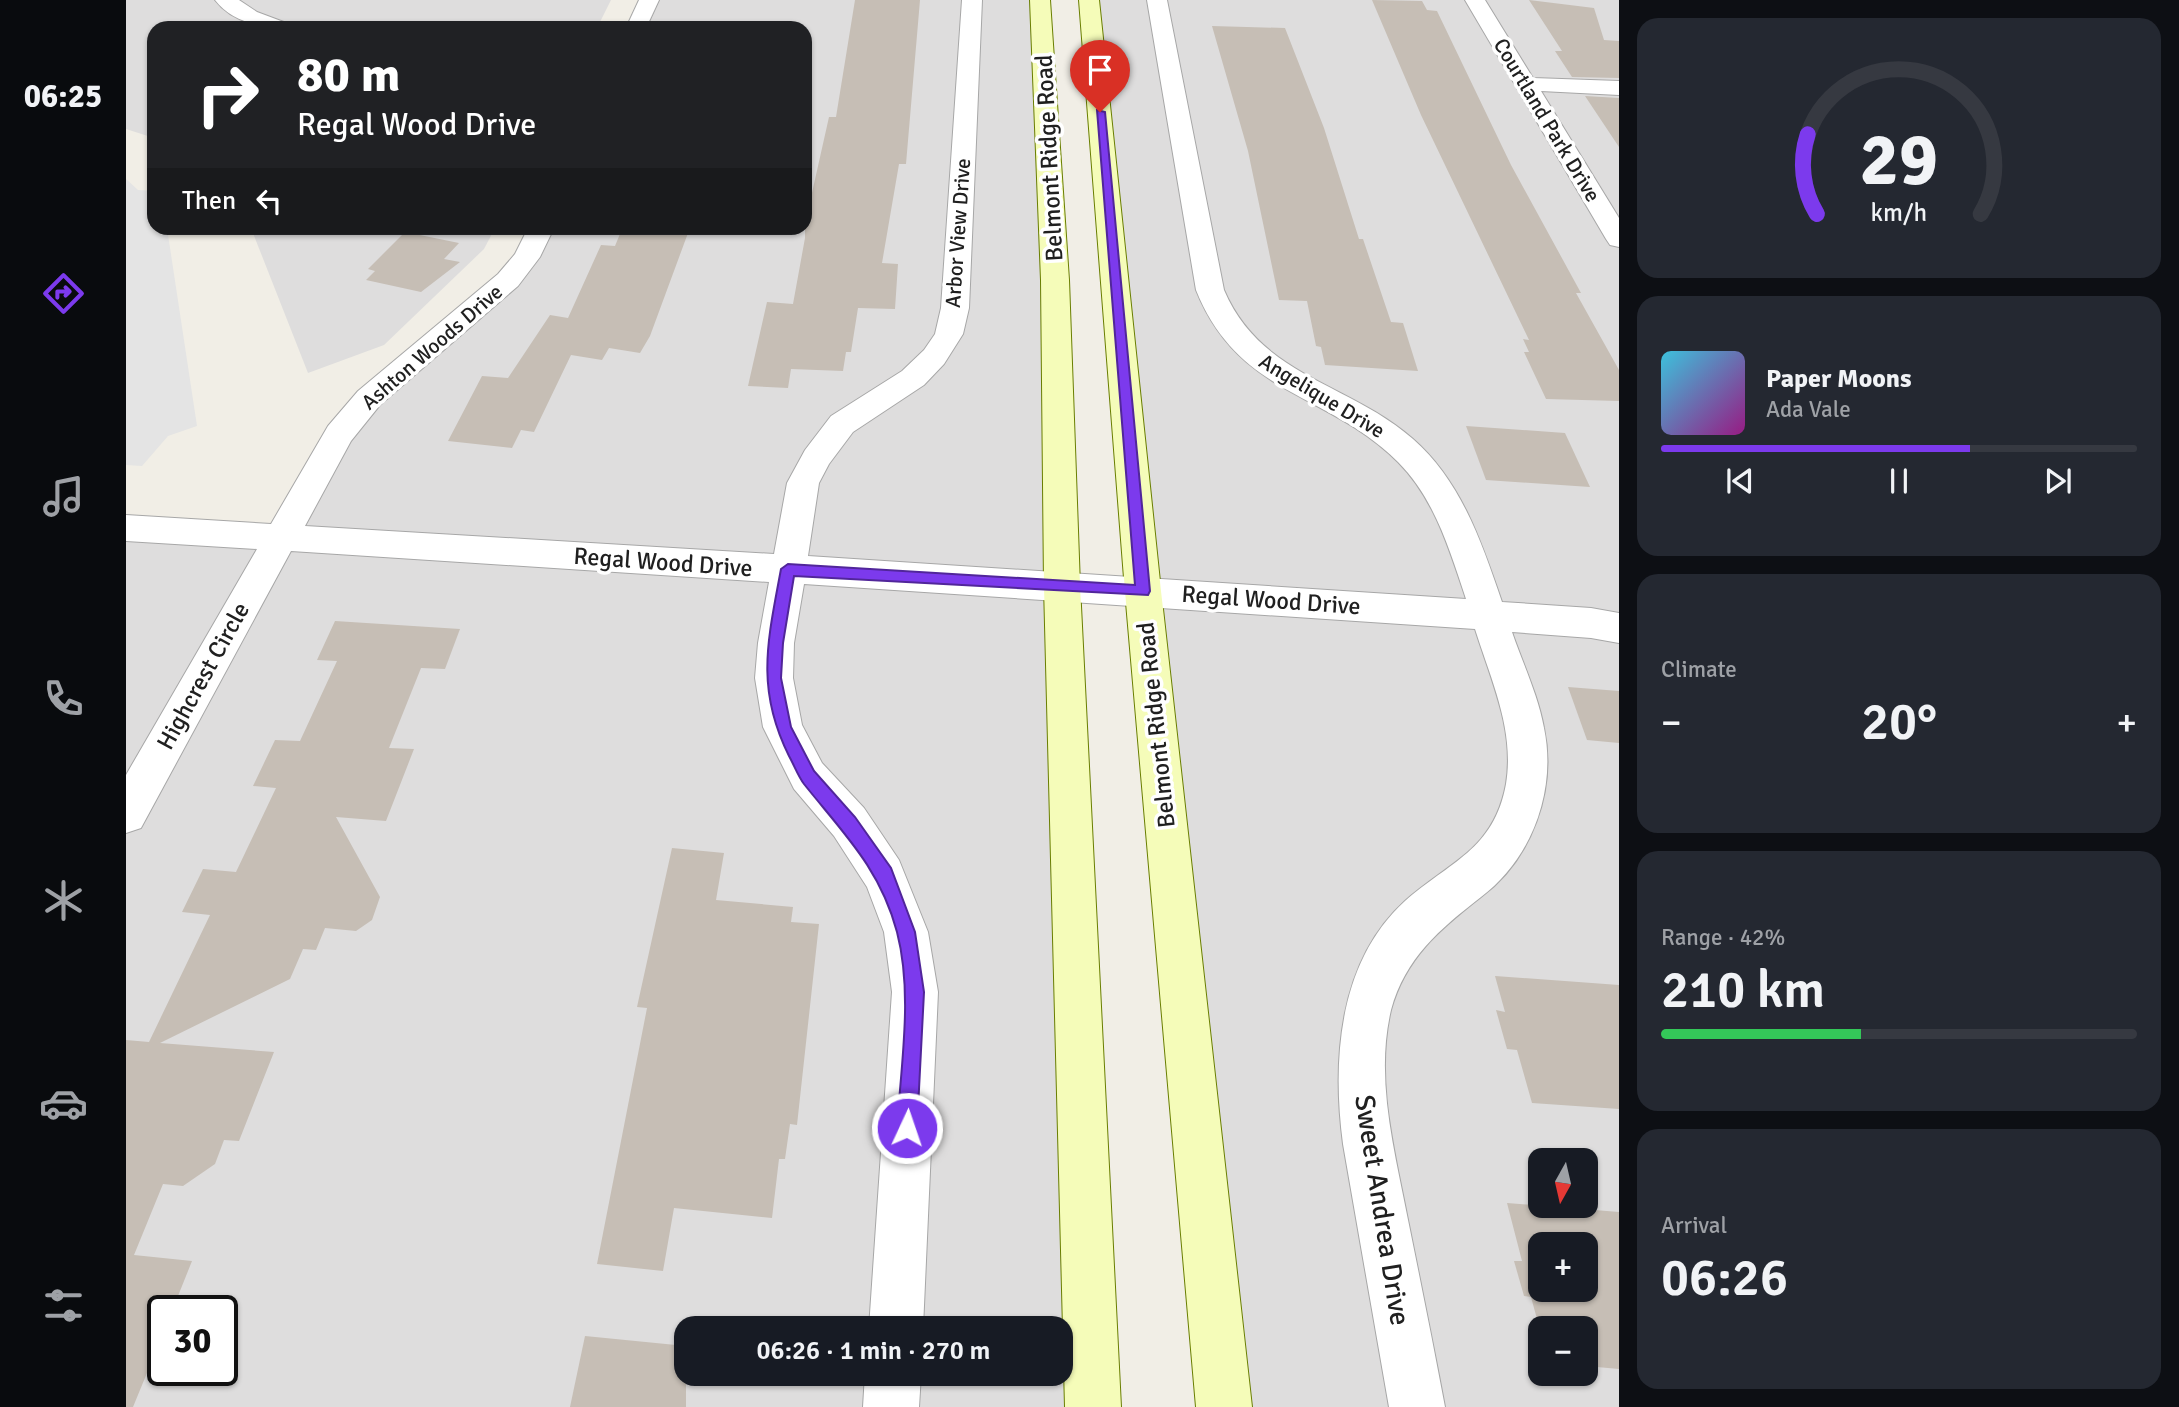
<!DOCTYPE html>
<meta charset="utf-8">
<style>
body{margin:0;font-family:Signika,sans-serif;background:#242831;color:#f1f3f6;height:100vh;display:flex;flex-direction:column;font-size:26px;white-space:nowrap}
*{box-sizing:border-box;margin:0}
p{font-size:23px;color:#9ea1a6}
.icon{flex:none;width:38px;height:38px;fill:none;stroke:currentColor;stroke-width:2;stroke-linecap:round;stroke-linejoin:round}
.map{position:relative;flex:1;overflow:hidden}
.sheet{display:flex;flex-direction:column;gap:18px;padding:18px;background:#0d0f14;width:560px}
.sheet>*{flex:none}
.banner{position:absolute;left:21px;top:21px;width:665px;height:214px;border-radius:21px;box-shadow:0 2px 5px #0004;background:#202124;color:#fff;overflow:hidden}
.needle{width:46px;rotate:188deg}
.buttons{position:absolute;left:1402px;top:1148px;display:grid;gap:14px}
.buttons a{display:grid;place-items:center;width:70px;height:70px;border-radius:14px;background:#171b24;box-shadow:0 2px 5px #0004;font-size:35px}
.speed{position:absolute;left:21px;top:1295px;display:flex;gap:14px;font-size:35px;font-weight:700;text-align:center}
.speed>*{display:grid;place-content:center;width:91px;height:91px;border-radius:50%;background:#171b24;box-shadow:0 2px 5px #0004;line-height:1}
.speed .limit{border:4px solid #111;border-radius:10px;background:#fff;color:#111}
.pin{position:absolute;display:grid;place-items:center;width:60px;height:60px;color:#fff;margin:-72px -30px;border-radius:50% 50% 50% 0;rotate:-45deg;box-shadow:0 0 7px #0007}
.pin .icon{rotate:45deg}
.me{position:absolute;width:77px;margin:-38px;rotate:3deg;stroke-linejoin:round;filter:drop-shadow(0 0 5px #0008)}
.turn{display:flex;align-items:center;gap:24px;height:147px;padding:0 35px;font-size:32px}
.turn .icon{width:91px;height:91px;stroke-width:2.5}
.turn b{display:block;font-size:49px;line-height:60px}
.then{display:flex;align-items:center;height:66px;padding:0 35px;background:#0003;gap:14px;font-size:26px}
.big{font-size:52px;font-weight:600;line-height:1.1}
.sheet .card{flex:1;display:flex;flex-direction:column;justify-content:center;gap:10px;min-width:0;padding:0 24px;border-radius:21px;background:#242831}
.sheet .dial{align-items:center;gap:0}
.dial svg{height:182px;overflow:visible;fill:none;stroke:#363941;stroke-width:7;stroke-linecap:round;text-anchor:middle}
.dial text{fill:#f1f3f6;stroke:none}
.song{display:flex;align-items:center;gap:21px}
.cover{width:84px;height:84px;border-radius:10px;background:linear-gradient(135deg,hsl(190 70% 55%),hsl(310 70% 35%))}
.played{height:7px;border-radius:4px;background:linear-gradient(90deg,#7c3aed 65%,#363941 65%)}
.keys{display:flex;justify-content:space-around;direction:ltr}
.heat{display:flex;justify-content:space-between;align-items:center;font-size:38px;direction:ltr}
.charge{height:10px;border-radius:5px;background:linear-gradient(90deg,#34c759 42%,#363941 0)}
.trip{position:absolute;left:548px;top:1316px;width:399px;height:70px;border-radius:21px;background:#171b24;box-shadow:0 2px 5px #0004;font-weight:600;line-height:70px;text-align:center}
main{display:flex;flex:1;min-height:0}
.tabs{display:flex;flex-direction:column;width:126px;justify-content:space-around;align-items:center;background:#090b0e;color:#9ea1a6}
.tabs .icon{width:49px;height:49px}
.tabs .current{color:#7c3aed}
.tabs b{font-size:32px;color:#f1f3f6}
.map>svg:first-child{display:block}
</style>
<main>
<nav class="tabs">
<b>06:25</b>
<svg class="icon current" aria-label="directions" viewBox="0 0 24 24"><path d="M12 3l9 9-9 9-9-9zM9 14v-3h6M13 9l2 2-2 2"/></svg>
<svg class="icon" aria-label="music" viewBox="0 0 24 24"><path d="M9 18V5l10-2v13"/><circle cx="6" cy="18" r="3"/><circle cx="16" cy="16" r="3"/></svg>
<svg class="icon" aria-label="phone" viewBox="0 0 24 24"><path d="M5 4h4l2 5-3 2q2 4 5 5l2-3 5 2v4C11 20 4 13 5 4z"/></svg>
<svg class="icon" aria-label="climate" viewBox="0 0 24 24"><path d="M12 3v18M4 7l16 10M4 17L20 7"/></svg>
<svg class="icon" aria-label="car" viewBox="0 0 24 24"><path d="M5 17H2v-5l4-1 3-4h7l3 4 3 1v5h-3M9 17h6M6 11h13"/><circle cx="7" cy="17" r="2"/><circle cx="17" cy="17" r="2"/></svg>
<svg class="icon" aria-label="filters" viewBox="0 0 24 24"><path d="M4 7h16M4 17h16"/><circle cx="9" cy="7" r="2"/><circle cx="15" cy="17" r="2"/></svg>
</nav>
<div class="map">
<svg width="1493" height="1407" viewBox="0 0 1493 1407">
<rect width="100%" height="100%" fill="#f1eee6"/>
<!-- residential -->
<g fill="#dedddd" fill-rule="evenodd">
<polygon points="0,0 485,0 471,28 28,28 28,138 0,129"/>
<path d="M524 0H913L944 1407H0V529L154 538 199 460 401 257 415 228H679V28H511ZM37 1311H96V1370H37ZM560 1328H934V1374H560Z"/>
<path d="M963 0H1493V1407H1098ZM1414 1160H1460V1206H1414ZM1414 1244H1460V1290H1414ZM1414 1328H1460V1374H1414Z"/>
<polygon points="125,228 369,228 358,249 258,345 182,373"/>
</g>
<!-- parking -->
<polygon fill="#e4e4e4" points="0,179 12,190 28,191 28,228 41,228 71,426 42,436 16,466 0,465"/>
<!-- building -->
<g fill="#c6beb5" fill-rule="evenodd">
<polygon points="729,0 794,0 780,164 773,164 756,263 772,264 769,309 732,308 725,352 720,352 717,371 665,369 662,388 622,386 641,302 667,304 679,238 679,224 703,117 710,117"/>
<polygon points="1246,0 1296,1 1301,10 1311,11 1385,165 1455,293 1450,293 1493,370 1493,401 1420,399 1398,352 1403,352 1397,339 1403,340 1295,115"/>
<polygon points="1403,0 1468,8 1478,40 1493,41 1493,78 1446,77 1429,51 1436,51"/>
<polygon points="1086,26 1159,28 1198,128 1233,239 1237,239 1265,322 1277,323 1292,371 1199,365 1195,347 1190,346 1181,301 1153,300 1122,151"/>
<polygon points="1459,96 1493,98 1493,147"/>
<polygon points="496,229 562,233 524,336 514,353 483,348 476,360 445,355 408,432 395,430 386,448 322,441 356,376 382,378 424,315 442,318 475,245 489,246"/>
<polygon points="279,232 333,243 318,259 334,262 295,292 240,280 249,271 242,269"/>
<polygon points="1340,426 1439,433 1464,487 1360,480"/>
<polygon points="209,621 334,629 319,669 295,668 263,748 288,749 260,821 210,817 254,897 246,920 230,931 199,928 190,950 177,949 164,979 34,1043 148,1052 113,1141 98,1140 89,1164 57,1186 37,1184 8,1255 66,1261 46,1311 37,1311 37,1334 7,1407 0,1407 0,1040 23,1042 84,915 56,912 77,869 110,872 150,788 127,786 149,740 174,741 211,661 191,660"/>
<polygon points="1442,687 1493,691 1493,743 1461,740"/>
<polygon points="546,848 598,853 590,900 667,907 665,922 693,924 671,1125 664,1124 659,1159 653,1159 646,1218 548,1208 537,1271 471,1264 521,1008 511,1007"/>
<polygon points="1369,976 1493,985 1493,1109 1406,1103 1391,1050 1381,1049 1370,1010 1379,1012"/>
<path d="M1381 1203 1493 1212V1369L1460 1366V1328H1414V1330L1405 1297 1398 1296 1388 1261H1396ZM1414 1244H1460V1290H1414Z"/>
<polygon points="459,1336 560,1346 560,1407 444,1407"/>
</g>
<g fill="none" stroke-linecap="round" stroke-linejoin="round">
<defs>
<g id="street">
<path d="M89 0H113L131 12 163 24 166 28C139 28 107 24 89 0Z"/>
<polygon points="513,0 533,0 520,28 500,28"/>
<path d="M836 0H856L843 308 837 334 818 364 798 385 727 432 703 464 693 483 682 556 1340 599C1324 551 1309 499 1272 462 1201 391 1113 397 1070 290L1021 0H1041L1098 290C1135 377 1222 382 1287 439 1335 481 1356 543 1376 602L1465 608 1493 613V643L1465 638 1386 632C1397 664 1412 695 1418 728 1431 790 1406 859 1355 897 1314 929 1279 958 1265 1010 1249 1078 1268 1148 1281 1215 1294 1279 1307 1343 1319 1407H1263L1217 1144C1206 1061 1212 962 1279 901 1323 862 1368 850 1380 784 1389 730 1365 680 1349 629L678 584 668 643 667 678 676 725 696 763 738 808 773 860 802 932 812 992 797 1328H743L766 992 758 932 741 887 708 836 668 789 637 727 629 678 632 643 643 582 165 551 15 828 0 833V775L131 549 0 541V515L145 524 202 426 232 391 372 274 389 254 402 228H428L414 257 392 286 254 405 225 441 179 526 648 554 661 483 679 450 705 416 776 371 798 350 809 334 815 308Z"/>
<polygon points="1339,0 1359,0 1407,78 1493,81 1493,95 1415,91 1493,218 1493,247 1484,245 1480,239"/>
<polygon points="739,1374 795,1374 793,1407 737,1407"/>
</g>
<g id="secondary">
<polygon points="904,0 924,0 943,280 954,586 995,1407 939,1407 918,586 915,280"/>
<polygon points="953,0 973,0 1035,591 1126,1407 1070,1407 999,591"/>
</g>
</defs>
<!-- street casing -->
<use href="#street" stroke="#a7a7a7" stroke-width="2"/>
<!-- secondary casing -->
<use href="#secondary" stroke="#697e00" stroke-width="2"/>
<!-- street -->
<use href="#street" fill="#fff" fill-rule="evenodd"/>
<!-- secondary -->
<use href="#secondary" fill="#f5fcb9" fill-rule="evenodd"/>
</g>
<!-- route -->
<path fill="#7c3aed" stroke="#51269a" stroke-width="2" d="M971 110 979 112 1024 591 1022 595 668 576 657 643 655 678 665 727 688 771 729 817 765 868 789 932 798 992 791 1128 788 1135 781 1138 774 1135 771 1128C775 1064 787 994 771 932 754 868 717 833 678 784 672 776 668 765 663 756 629 688 642 640 655 569L662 564 1009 585Z"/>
<g text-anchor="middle" stroke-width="7" stroke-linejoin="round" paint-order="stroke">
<!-- far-street labels -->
<g font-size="21" fill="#202020" stroke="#fff">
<text transform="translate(1421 120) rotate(59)" y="7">Courtland Park Drive</text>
<text transform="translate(832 233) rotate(-86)" y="7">Arbor View Drive</text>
<text transform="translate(306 347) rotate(-41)" y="7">Ashton Woods Drive</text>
<text transform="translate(1196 396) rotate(31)" y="7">Angelique Drive</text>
</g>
<!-- street labels -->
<g font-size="24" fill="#202020" stroke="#fff">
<text transform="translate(923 158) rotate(-93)" y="8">Belmont Ridge Road</text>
<text transform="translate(537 562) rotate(4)" y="8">Regal Wood Drive</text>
<text transform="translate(1145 600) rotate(4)" y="8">Regal Wood Drive</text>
<text transform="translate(77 676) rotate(-61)" y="8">Highcrest Circle</text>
<text transform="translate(1030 725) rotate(-96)" y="8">Belmont Ridge Road</text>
</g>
<!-- near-street labels -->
<g font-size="28" fill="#202020" stroke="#fff">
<text transform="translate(1257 1210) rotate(81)" y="10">Sweet Andrea Drive</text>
</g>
</g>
</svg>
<div class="buttons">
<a><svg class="needle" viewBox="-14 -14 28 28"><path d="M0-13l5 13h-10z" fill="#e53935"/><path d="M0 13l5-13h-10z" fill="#9ea1a6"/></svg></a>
<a>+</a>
<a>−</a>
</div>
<div class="speed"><div class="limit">30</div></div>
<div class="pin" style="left:974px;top:112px;background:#d93025"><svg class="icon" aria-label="arrive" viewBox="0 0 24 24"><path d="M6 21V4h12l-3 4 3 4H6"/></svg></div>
<svg class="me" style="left:781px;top:1128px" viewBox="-20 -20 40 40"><circle r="17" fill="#7c3aed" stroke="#fff" stroke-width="3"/><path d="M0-11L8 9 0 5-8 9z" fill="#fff"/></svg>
<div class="trip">06:26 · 1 min · 270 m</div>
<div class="banner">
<div class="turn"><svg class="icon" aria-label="right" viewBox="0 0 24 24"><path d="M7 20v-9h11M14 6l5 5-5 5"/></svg><div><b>80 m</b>Regal Wood Drive</div></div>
<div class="then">Then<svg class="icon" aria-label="left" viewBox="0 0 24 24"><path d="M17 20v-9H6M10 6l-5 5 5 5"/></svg></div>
</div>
</div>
<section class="sheet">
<div class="card dial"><svg viewBox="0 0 100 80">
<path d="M14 69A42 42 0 1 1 86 69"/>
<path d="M14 69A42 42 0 0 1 10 34" stroke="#7c3aed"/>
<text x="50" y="56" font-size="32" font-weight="700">29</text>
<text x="50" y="72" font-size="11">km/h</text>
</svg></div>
<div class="card">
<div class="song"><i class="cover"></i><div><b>Paper Moons</b><p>Ada Vale</p></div></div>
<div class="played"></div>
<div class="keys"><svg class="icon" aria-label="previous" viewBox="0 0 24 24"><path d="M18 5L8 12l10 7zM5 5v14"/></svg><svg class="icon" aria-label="pause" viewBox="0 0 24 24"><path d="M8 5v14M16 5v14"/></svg><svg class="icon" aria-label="next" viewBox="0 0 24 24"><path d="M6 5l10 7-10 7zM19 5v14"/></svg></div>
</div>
<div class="card"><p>Climate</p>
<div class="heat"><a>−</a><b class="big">20°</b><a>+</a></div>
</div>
<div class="card"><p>Range · 42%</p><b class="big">210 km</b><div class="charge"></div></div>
<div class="card"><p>Arrival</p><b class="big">06:26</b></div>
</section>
</main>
